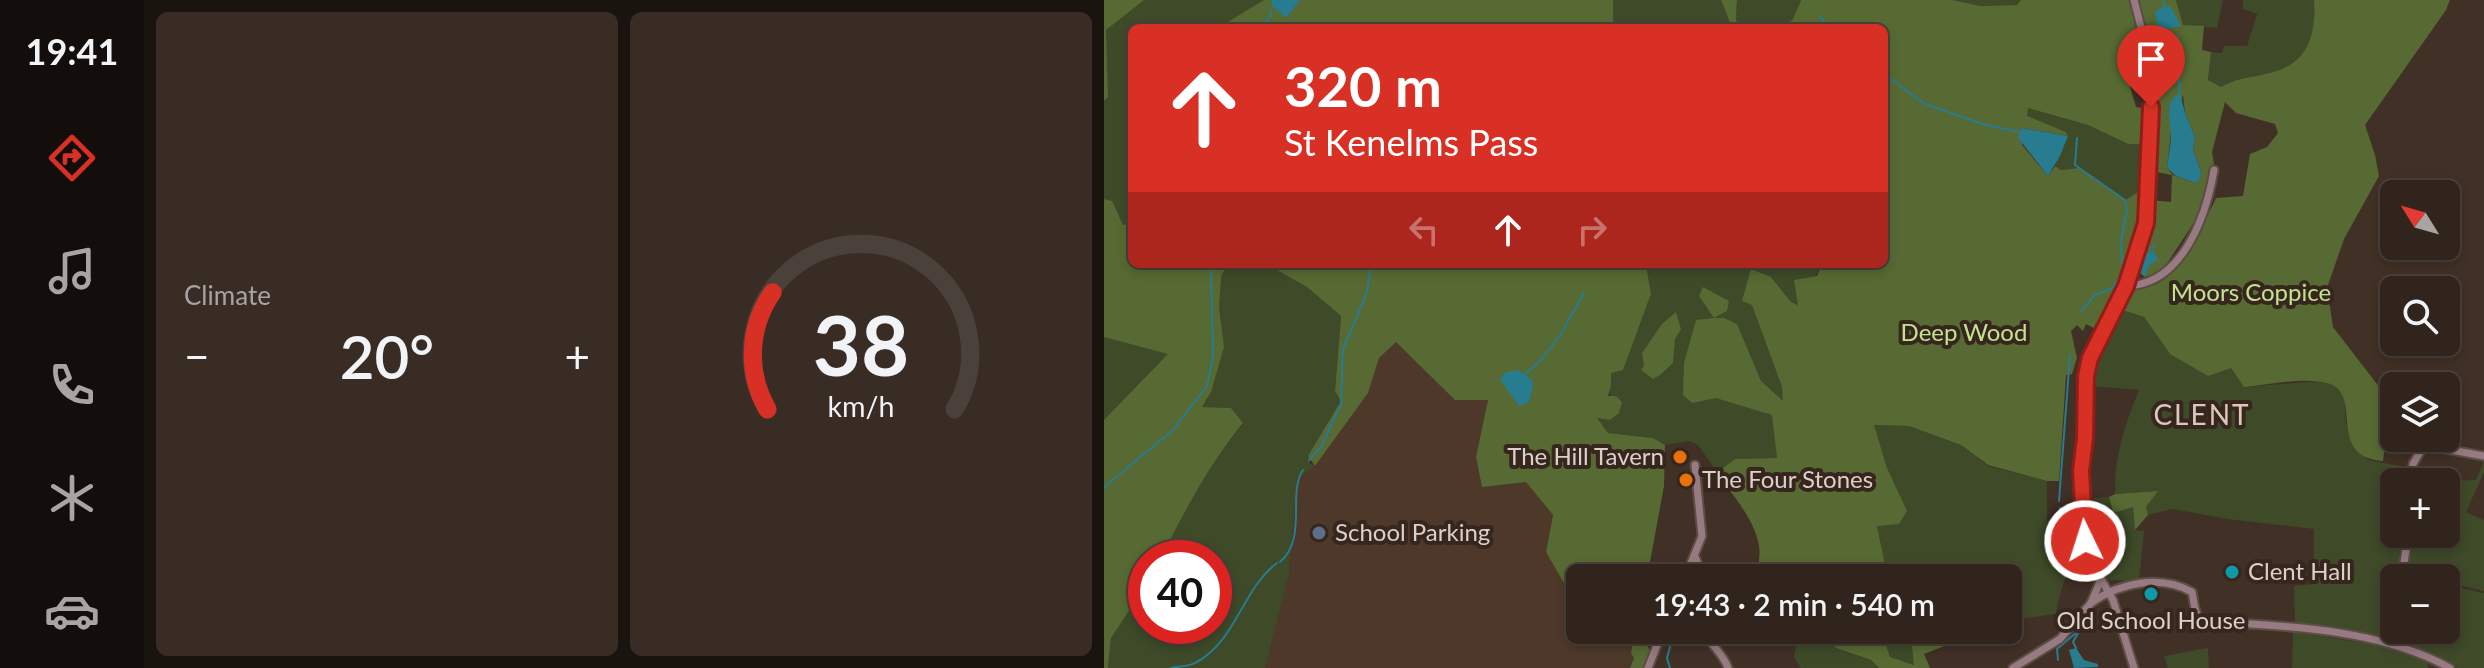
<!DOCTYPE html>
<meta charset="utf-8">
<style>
body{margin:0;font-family:Lato,sans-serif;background:#382c25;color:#f1f3f6;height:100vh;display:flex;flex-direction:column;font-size:30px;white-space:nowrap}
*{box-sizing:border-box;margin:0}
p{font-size:26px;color:#a8a4a3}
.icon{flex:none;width:44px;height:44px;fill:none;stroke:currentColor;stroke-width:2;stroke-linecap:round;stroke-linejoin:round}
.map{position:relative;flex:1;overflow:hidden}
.panel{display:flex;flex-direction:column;gap:12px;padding:12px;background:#1a140f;width:960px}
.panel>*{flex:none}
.hud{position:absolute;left:24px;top:24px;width:760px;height:244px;border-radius:12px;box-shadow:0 4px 12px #0003,0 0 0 2px #4b413b;background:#d93025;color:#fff;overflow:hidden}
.needle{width:52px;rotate:307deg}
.controls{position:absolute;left:1276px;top:180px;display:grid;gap:16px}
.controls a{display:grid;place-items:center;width:80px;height:80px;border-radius:12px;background:#30241c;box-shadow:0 4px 12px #0003,0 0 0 2px #4b413b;font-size:40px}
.speed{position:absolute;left:24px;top:540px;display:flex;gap:16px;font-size:40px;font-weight:700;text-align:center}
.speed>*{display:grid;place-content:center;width:104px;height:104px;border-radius:50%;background:#30241c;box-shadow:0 4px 12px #0003,0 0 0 2px #4b413b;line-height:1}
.speed .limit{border:12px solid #d22;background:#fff;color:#111}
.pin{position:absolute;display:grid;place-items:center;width:68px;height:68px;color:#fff;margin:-82px -34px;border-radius:50% 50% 50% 0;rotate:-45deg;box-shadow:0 0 8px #0007}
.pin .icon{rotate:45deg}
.me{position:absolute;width:88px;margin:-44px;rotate:356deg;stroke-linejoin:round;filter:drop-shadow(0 0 6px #0008)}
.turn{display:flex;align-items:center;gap:28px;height:168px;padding:0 24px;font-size:36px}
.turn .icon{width:104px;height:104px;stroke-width:2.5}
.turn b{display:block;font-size:56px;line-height:68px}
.lanes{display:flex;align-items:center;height:76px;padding:0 24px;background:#0003;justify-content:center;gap:40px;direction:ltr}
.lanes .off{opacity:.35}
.big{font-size:60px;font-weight:600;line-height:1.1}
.panel .tile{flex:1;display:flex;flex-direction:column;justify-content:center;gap:12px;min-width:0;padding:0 28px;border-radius:12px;background:#382c25}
.panel .dial{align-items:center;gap:0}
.dial svg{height:208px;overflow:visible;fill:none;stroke:#4b413b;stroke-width:7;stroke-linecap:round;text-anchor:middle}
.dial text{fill:#f1f3f6;stroke:none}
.heat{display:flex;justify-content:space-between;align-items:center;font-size:44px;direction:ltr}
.panel .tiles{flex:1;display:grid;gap:12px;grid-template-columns:repeat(2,1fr)}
.trip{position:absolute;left:462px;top:564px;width:456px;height:80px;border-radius:12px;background:#30241c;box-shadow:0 4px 12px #0003,0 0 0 2px #4b413b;font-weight:600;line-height:80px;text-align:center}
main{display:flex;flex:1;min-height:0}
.dock{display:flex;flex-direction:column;width:144px;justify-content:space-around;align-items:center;background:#130e0b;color:#a8a4a3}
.dock .icon{width:56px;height:56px}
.dock .selected{color:#d93025}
.dock b{font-size:36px;color:#f1f3f6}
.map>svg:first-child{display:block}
</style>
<main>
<nav class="dock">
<b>19:41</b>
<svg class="icon selected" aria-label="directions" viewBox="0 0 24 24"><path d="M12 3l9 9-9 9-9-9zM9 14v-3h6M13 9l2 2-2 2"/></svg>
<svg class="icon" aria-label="music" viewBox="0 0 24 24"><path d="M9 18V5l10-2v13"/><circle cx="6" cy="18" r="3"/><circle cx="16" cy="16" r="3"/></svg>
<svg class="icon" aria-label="phone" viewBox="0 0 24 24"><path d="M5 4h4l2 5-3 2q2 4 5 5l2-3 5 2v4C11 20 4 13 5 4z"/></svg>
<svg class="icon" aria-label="climate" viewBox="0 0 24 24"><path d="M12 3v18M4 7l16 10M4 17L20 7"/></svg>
<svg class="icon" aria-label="car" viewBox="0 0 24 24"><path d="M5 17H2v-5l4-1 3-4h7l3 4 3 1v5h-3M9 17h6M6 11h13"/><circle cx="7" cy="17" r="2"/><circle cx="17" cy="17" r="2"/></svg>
</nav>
<section class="panel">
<div class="tiles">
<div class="tile"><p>Climate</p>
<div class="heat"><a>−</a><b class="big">20°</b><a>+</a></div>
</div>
<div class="tile dial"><svg viewBox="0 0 100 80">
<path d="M14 69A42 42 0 1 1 86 69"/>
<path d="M14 69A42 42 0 0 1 16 24" stroke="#d93025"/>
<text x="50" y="56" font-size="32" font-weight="700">38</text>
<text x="50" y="72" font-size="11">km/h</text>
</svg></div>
</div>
</section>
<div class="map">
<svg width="1380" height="668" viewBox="0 0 1380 668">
<rect width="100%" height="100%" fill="#403026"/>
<!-- built -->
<polygon fill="#4e382a" points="292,341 322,369 384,400 372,456 378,486 422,482 449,515 442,552 476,611 476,630 497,630 509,639 518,637 529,647 530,657 526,668 161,668 185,574 193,477 211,466 264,393 275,358"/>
<!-- green -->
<g fill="#3e4a28">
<path d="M0 0H229L201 28H28V264H162L203 287 237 316 231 391 237 401 206 456V464L211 466 193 478 185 574 161 668H4L7 638 42 585V626H110V558H57C81 510 105 465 139 424L127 408 98 407 105 396 0 493Z"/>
<polygon points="509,0 617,0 628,28 509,28"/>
<polygon points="633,0 697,0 689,19 679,28 637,28 632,20"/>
<polygon points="849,0 917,0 913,5 876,6"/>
<polygon points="1072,0 1119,0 1113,28 1079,25"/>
<path d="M1139 0H1210C1212 36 1204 64 1165 73 1146 78 1135 77 1117 87L1104 80 1107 52 1118 53 1120 46H1143L1153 14 1139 9Z"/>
<polygon points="923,108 984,125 1024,144 1040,144 1037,190 1021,200 975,168 957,170 951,166 964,136 962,132 922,116"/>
<path d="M542 264H718L695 305 687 302 667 277 638 301 648 304 678 387 680 402 673 458 631 459 613 472 594 445 586 441 561 445 549 438 503 433 492 417 505 420C504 403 507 389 507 372L519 369 547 294Z"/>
<path d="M1017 310 1040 317 1066 354 1127 368 1140 387 1215 381 1230 385 1240 395 1242 423 1264 460 1306 468 1305 482H1290V534H1300L1296 578H1290V632L1280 638 1191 625 1190 586 1209 584 1210 529 1123 519 1069 509 1044 515 1041 508 1053 491 1011 494C1010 457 1021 423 1035 390L985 386 989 359Z"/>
<path d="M770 425 805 426 857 445 884 466 943 481V527L979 542C965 566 956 587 952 614L923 618 904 623V578H784L773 525 783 468Z"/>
<polygon points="1380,461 1380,472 1362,512 1380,520 1380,591 1342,582 1342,578 1301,578 1306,534 1342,534 1342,482 1327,482 1372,480"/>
<path d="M1005 497 1007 510 1029 507 1031 530 1040 531 1035 580H1002C985 555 983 527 980 498Z"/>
<polygon points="1342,585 1380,593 1380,668 1353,668 1333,657 1293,641 1298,630 1342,630"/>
<polygon points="695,630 718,630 732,648 767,660 775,668 697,668 690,657"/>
<polygon points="777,630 806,630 811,665 786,657"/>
<polygon points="1189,632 1286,647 1324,661 1324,668 1188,668"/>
<polygon points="1104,648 1105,668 1064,668 1060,656"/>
</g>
<!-- forest -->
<g fill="#576a33" fill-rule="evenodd">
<polygon points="0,0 40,0 2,30 4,97 0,101"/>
<polygon points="160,0 509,0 509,28 114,28"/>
<polygon points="617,0 633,0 632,20 637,28 628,28"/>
<path d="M697 0H849L876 6 913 5 917 0H1027L1036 50 1016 53 1032 107 1043 109 1040 144H1024L984 125 924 108 923 116 962 132 964 136 918 128V145L944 176 951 166 957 170 975 168 1021 200 1037 190V221L1030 250 1000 326 992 323 990 328 982 324 979 331 973 325 967 331 973 358 968 374 962 375 955 481H943L884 465 857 445 805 426 770 425 783 468 803 511 795 524 773 526 784 578H658C652 562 657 559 655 546 651 519 627 494 613 472L631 459 673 458 668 415 612 398 588 403 579 395 580 363 592 320 610 318 595 296 599 287 625 301 623 311 610 318H620L633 324 657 381 679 401 678 387 648 305 638 301 647 269 667 277 687 302 694 305 690 280 713 276 718 264H780V28H679L689 19Z"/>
<path d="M1032 0H1072L1079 25 1100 26 1098 50 1107 52 1104 80 1117 87C1135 77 1146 78 1165 73 1204 64 1212 36 1210 0H1346L1342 10 1261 125 1271 155 1275 176 1240 239 1223 288 1229 327 1286 401 1279 461C1222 457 1259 396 1226 384 1205 376 1163 385 1140 387L1127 368 1104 376 1066 354 1040 317 1018 310V302L1025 287C1036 287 1047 288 1056 282 1078 270 1102 220 1112 198L1139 196 1146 154 1163 147 1174 133 1171 124 1132 113 1121 102 1108 152 1110 164 1105 175 1106 186 1091 221 1060 268 1051 275 1041 277 1028 267 1044 231 1045 200 1067 202 1068 175 1047 171C1046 114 1052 54 1032 0ZM1079 95 1081 113 1091 137 1089 150 1097 172 1092 183 1069 175 1063 168 1067 133Z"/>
<path d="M0 199 8 201 19 225 28 223V264H123L117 277 115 308 120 347 107 392 98 407 127 408 139 423C105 465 81 510 57 558H42V585L7 638 4 668H0V420L64 354 0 337Z"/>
<polygon points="162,264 542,264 547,294 519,370 507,373 507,386 504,396 512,396 518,402 515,413 506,420 493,418 504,433 549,438 561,445 560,486 543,578 476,578 476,611 442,552 449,515 422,482 378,487 372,457 384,400 351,400 292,342 275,358 264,393 211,466 204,456 237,401 231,391 237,316 203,287"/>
<polygon points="572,312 577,329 571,339 569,363 556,375 549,379 537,370 540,366 538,353 558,324"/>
<polygon points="1054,491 1042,507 1044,515 1031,530 1029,507 1009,513 1005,497 1011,494"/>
<polygon points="497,630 539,630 539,637 546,651 541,668 526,668 530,658 527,653 528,647 519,637 509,639"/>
<polygon points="718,630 777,630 786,657 810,665 806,630 864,630 868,635 820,654 826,668 775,668 767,660 732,648"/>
</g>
<!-- water -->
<g fill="#287c8f">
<polygon points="168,0 196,0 182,18 167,5"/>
<polygon points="1066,6 1077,26 1062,29 1054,28 1051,12 1056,8"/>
<path d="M1076 93 1081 113 1091 137 1089 150 1097 172 1095 180 1092 183 1072 176 1063 168C1064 157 1067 146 1067 135 1067 119 1059 102 1076 93Z"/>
<polygon points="918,128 964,136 956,156 944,176 914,138"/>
<polygon points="1049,250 1054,259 1044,267 1041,277 1030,266 1035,257"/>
<polygon points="414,370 428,380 429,386 425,402 415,406 396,379 401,373"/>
<polygon points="972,648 980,660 994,664 994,667 970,668 965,650"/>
</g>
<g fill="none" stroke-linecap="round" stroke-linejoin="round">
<!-- stream -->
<g stroke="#287c8f" stroke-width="2">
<polyline points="1059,0 1061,7"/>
<polyline points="715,16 726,28"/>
<polyline points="156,28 167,16 166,10"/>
<polyline points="1074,36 1073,60 1076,93"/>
<polyline points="780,74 819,103 878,124 915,132"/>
<polyline points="973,138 971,165 1021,200 1023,209 1017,242 1018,263"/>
<polyline points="1037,251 1051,246"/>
<polyline points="977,311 991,295 1008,288 1015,279"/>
<polyline points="421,374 437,360 457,334 480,292"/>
<polyline points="205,460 217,447 237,404 239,349 263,292 267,264"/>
<polyline points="0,487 68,431 103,386 109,357 107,269"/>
<polyline points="955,501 966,355"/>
<polyline points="956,508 957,524"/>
<path d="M176 562C204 538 183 493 199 470"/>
<polyline points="972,648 969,642 974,633"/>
<polyline points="954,660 953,649 973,632 987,613"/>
<path d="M67 668C75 666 84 667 91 663 132 642 138 589 173 563"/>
<polyline points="566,668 563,658 567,643"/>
</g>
<defs>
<g id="minor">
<polyline points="1030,0 1042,47 1047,107 1042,223 1022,286 986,358 977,471 981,541 997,579 1009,600 1030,668"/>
<path d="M1022 286C1078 285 1102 217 1110 170"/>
<polyline points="1281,383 1290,394"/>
<polyline points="1307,482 1309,464 1320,445 1380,456"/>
<polyline points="591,557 594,564 592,578"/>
<polyline points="581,578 598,536 591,465"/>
<polyline points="1298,578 1304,534"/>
<path d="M987 603C1015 583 1056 574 1088 592 1091 604 1089 617 1103 624 1115 629 1133 623 1146 624 1213 628 1286 635 1346 668"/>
<path d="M600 630C605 644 620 654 624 668"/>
<polyline points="1288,644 1295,630"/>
<polyline points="544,668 559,630"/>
<polyline points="909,668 956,639 987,603 997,579"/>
</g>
</defs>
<!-- minor casing -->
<use href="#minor" stroke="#5c4d44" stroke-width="11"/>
<!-- minor -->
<use href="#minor" stroke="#977a82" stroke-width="7"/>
</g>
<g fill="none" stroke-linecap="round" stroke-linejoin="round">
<defs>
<polyline id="route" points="981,541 977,471 981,438 982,376 986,358 1022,286 1042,223 1047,107"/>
</defs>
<!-- route casing -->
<use href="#route" stroke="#8d1f18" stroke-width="20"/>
<!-- route -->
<use href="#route" stroke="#d93025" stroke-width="14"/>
</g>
<!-- markers -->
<g fill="#e8710a" stroke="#36261d" stroke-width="3">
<circle cx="576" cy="457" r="8"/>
<circle cx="582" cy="480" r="8"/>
</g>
<circle fill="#5c6f8a" stroke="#36261d" stroke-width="3" cx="215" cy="533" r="8"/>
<g fill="#0f9aa8" stroke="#36261d" stroke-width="3">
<circle cx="1128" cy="572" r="8"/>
<circle cx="1047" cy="594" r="8"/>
</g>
<g text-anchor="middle" stroke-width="8" stroke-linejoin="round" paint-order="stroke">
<!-- park labels -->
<g font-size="24" fill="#c3e28f" stroke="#36261d">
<text x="1147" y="301">Moors Coppice</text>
<text x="860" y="341">Deep Wood</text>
</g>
<!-- poi labels -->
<g font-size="24" fill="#dbd0ca" stroke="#36261d" text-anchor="start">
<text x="560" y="465" text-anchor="end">The Hill Tavern</text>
<text x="598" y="488">The Four Stones</text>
<text x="231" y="541">School Parking</text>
<text x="1144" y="580">Clent Hall</text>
<text x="1047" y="629" text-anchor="middle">Old School House</text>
</g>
<!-- quarter labels -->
<g font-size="28" letter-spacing="2" fill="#dcc7bb" stroke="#36261d">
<text x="1098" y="425">CLENT</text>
</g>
</g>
</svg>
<div class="controls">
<a><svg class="needle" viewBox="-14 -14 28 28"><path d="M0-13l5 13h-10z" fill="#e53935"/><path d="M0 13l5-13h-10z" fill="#a8a4a3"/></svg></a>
<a><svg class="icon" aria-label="search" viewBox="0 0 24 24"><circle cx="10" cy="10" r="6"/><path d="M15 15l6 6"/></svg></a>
<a><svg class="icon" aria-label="layers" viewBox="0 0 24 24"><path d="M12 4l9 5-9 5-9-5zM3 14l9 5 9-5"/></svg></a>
<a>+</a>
<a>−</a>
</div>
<div class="speed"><div class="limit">40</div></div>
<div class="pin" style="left:1047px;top:107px;background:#d93025"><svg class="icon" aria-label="arrive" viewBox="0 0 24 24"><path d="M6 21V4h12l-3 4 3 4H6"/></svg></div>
<svg class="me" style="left:981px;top:541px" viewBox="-20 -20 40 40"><circle r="17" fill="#d93025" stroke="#fff" stroke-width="3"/><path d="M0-11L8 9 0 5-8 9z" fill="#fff"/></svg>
<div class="trip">19:43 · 2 min · 540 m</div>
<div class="hud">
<div class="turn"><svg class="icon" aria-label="ahead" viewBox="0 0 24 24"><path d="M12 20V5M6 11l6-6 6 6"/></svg><div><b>320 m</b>St Kenelms Pass</div></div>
<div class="lanes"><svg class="icon off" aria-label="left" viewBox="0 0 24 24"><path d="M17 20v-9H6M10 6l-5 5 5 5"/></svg><svg class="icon" aria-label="ahead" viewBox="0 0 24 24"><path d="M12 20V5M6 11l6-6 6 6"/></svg><svg class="icon off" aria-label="right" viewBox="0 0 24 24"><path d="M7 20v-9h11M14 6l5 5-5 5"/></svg></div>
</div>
</div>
</main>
